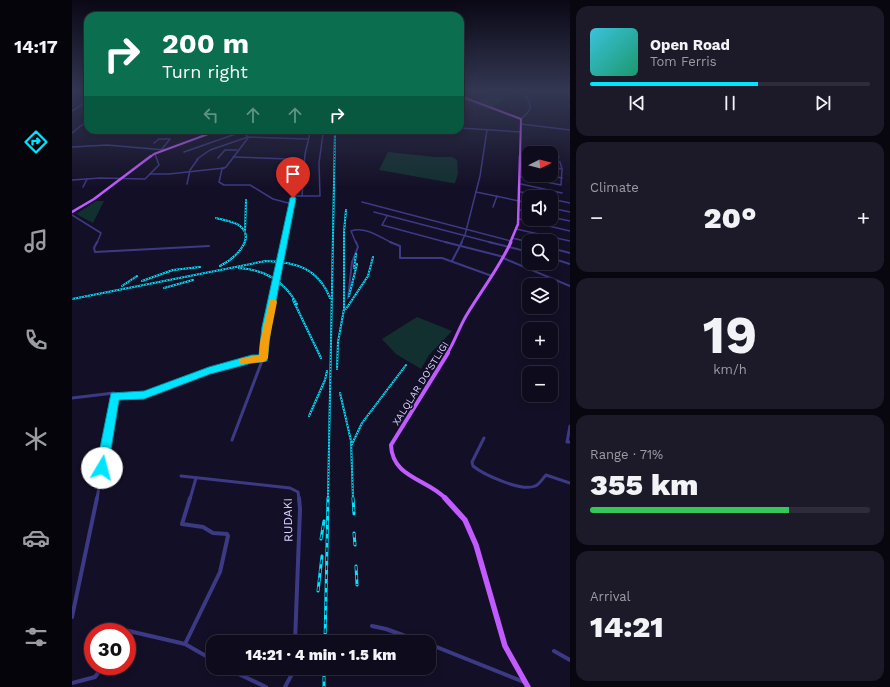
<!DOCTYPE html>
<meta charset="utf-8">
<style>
body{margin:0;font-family:"Work Sans",sans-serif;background:#1c1929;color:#f1f3f6;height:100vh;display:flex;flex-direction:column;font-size:15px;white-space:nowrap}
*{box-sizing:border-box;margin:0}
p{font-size:13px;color:#9b9ba3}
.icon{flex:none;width:22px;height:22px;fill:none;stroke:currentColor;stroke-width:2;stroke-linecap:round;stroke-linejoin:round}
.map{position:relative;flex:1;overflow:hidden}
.side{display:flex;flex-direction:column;gap:6px;padding:6px;background:#08060f;width:320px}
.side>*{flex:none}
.hud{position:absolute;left:12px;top:12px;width:380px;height:122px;border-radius:12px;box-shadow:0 2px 10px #0003,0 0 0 1px #2e2b3b;background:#0b6e4f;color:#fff;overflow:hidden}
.needle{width:26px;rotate:84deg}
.tools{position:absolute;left:450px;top:146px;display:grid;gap:8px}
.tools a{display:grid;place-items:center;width:36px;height:36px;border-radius:8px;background:#0e0b1c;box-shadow:0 2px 10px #0003,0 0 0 1px #2e2b3b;font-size:20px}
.speed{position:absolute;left:12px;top:623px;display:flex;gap:8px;font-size:20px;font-weight:700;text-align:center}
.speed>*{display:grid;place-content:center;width:52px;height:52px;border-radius:50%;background:#0e0b1c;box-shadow:0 2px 10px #0003,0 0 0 1px #2e2b3b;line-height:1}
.speed .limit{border:6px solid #d22;background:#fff;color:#111}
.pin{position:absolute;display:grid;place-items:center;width:34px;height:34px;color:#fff;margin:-41px -17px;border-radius:50% 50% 50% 0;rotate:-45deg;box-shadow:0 0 4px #0007}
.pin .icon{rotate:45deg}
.me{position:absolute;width:44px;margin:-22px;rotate:8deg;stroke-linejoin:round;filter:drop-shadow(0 0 3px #0008)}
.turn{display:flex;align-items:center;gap:14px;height:84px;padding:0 12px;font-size:18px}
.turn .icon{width:52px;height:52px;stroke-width:2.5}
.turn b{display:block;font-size:28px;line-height:34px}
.lanes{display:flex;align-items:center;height:38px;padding:0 12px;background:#0003;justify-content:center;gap:20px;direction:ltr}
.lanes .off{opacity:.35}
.big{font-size:30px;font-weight:800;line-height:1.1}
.side .tile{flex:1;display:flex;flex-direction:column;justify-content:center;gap:6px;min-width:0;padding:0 14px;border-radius:12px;background:#1c1929}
.side .dial{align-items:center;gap:0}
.dial b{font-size:52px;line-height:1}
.song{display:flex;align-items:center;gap:12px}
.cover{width:48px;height:48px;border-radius:6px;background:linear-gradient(135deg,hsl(190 70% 55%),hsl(160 70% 35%))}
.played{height:4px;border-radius:2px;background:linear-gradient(90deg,#00e5ff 60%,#2e2b3b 60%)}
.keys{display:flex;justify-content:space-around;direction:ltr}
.heat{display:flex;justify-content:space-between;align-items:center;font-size:22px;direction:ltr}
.charge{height:6px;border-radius:3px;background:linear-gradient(90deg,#34c759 71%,#2e2b3b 0)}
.trip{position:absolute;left:134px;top:635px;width:230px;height:40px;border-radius:12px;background:#0e0b1c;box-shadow:0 2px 10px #0003,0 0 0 1px #2e2b3b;font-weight:800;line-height:40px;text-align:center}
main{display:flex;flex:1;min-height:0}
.tabs{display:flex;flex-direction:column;width:72px;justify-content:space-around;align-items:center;background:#06040b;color:#9b9ba3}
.tabs .icon{width:28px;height:28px}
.tabs .current{color:#00e5ff}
.tabs b{font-size:18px;color:#f1f3f6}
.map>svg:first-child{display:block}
</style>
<main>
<nav class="tabs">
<b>14:17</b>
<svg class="icon current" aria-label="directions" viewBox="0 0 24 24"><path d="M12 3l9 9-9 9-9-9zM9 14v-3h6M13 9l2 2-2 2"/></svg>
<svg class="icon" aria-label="music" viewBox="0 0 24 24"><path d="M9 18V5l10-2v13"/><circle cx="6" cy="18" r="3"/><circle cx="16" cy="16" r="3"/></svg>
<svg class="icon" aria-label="phone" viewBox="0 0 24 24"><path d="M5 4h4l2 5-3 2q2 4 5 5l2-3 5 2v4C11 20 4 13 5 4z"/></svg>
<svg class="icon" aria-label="climate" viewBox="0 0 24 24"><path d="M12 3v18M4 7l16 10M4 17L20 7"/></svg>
<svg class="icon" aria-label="car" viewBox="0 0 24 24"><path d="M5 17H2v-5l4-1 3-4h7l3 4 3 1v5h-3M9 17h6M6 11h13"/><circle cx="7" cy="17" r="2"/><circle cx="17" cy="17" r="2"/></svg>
<svg class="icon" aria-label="filters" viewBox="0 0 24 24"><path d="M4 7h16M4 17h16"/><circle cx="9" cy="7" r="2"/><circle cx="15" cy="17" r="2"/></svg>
</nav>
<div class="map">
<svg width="498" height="687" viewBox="0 0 498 687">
<rect width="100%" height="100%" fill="#130f26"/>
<!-- green -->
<g fill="#12302f">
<polygon points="409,91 429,91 435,96 421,107 407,102 414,96 414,93"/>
<polygon points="316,152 363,157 380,157 385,160 386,174 383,183 380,183 307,170"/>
<polygon points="24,201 32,201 21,223 4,214"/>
<polygon points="345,317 380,331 357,355 349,369 324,354 310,339"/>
</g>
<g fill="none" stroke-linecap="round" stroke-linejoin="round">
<!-- minor-far3 -->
<g stroke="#3d3a85" stroke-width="1.5">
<polyline points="0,93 16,93"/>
<polyline points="0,111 16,101"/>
<path d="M449 119C463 107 459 106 451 91"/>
<polyline points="449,124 498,130"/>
<polyline points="388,128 449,132"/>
<polyline points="171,130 176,138 154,167 150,169 147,182 152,185 178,185 201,199 220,204 212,243"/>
<polyline points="323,130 333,130"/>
<polyline points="0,133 16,120"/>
<polyline points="82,143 87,139 98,139 90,149"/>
<polyline points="0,147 35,145 93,150"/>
<polyline points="112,152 172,131 251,134 247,163 248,196 223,196 220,203"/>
<polyline points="449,152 457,153"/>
<polyline points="449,156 457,157"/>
<polyline points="479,156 487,157"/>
<polyline points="161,157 217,159 214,184 231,184"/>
<polyline points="146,158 153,150 165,150"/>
<polyline points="125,159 138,150 176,137 236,139"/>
<polyline points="479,160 488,162 490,169"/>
<polyline points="449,163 457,164"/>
<polyline points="449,170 457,171"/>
<polyline points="78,174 97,174 152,168"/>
<polyline points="475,175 490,178"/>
<polyline points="449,177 489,185 490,169 479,167"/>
<polyline points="0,180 28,178 73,179 87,165 83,154"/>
<polyline points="115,184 118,170 126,159"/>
<polyline points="449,184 490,193"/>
<polyline points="11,187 15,179"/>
<polyline points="404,192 457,203"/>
<polyline points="449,192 471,197"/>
<polyline points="230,196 233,154 238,133"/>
<polyline points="479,199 498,203"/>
<polyline points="290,202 439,241"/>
<polyline points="421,207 425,196"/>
<polyline points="479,208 498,212"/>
<polyline points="448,210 457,212"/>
<polyline points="302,212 421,243"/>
<polyline points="0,215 29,233 25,243"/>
<polyline points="315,216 310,225 377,243"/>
<polyline points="479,217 498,221"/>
<polyline points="447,219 498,231"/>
<polyline points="444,229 498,241"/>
<polyline points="440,238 457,242"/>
<path d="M284 243 279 231C293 226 308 237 320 243"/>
<polyline points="389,243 393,235 408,176 415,130"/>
</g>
<!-- minor-far2 -->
<g stroke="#3d3a85" stroke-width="2">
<polyline points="25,242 22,248 23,252 137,246"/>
<polyline points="318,242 328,246 328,258 370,258 420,276"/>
<polyline points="373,242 432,257"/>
<polyline points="417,242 457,252"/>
<polyline points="455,242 457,242"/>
<polyline points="479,248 498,253"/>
<polyline points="431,258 498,286"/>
<polyline points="479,258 498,264"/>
<polyline points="380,261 390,242"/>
<polyline points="276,298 280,262 286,247 284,242"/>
<polyline points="192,354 195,327 212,242"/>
</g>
<!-- minor-far1 -->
<g stroke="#3d3a85" stroke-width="3">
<path d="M42 396C52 396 64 397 73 395 113 385 149 362 191 358"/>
<polyline points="0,398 42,393 25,499"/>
<polyline points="498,426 495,442 498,442"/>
<path d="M412 438 400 462 401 466C412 475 450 492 463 486 468 484 470 479 474 475L498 483"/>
<polyline points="160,440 193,353"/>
<polyline points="109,476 218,488 226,492 227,499"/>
<polyline points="118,499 124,478"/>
</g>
<!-- minor -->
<g stroke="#3d3a85" stroke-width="4">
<polyline points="0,617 25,498"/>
<polyline points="300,626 314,629 350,642"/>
<polyline points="43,632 44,628 113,644 141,660"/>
<polyline points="223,642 228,509 227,498"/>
<polyline points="113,644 148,572 156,536 155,534 141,533 131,527 110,524 118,498"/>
<polyline points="357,644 452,682"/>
<polyline points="482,651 498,660"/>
<polyline points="154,668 194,687"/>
<polyline points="0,683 23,677 31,666"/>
<polyline points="213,687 220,674 220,668"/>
</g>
<!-- major-far4 -->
<g stroke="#c25bff" stroke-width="2">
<polyline points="388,96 449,119 448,157"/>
<polyline points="78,157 82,154 147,130"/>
</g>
<!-- major-far3 -->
<g stroke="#c25bff" stroke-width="2.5">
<polyline points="0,212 22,199 79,156"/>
<polyline points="438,243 446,224 448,156"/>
</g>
<!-- major-far2 -->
<path stroke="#c25bff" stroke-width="3" d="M375 354C383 341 387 328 394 316 409 291 427 268 439 242"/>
<!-- major-far1 -->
<path stroke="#c25bff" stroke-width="4" d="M374 499C356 479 320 478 319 445L376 353"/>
<!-- major -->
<polyline stroke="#c25bff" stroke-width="5.5" points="373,498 393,520 404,545 433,646 456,687"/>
<defs>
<g id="rail-far1">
<path d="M144 218C151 220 162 221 168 226 185 240 160 260 148 266"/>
<polyline points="173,232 174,200"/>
<path d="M167 268C194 270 212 281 225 304"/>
<polyline points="282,268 284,254"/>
<polyline points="70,281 101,270 128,267"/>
<polyline points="50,286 65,276"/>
<polyline points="92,288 121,280"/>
<polyline points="277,296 285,264"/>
<path d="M0 299 194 261C224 262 246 268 258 298"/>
<polyline points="221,300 249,358"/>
<polyline points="274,309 296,276 301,257"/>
<polyline points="265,369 266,342 272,309 272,232 274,210"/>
<polyline points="268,393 279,441 281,499"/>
<polyline points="237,416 253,380 255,371"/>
<polyline points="280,444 290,423 334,365"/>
<polyline points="256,499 263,130"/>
</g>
<g id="rail">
<polyline points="281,498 282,514"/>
<polyline points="282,533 283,545"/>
<polyline points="249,539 252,521"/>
<polyline points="284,566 285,585"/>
<polyline points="246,591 250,556"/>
<polyline points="253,642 256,498"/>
<polyline points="252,668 252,687"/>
</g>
</defs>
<!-- rail-far1 casing -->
<use href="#rail-far1" stroke="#00e5ff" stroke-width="2"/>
<!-- rail casing -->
<use href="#rail" stroke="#00e5ff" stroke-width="3"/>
<!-- rail-far1 -->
<use href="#rail-far1" stroke="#130f26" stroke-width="1" stroke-dasharray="1.5" stroke-linecap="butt"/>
<!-- rail -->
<use href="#rail" stroke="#130f26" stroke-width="1.5" stroke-dasharray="4.5" stroke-linecap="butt"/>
</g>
<!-- sky -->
<linearGradient id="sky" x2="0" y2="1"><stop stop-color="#0a0815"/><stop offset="0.48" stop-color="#333752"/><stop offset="1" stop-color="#333752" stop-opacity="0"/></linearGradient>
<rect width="498" height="188" fill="url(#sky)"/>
<!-- route -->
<polygon fill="#00e5ff" stroke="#0095a6" points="221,196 224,198 199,327 195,361 180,363 138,374 72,399 47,400 36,468 34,472 30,474 26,472 24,468 39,393 72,391 137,367 180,355 187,355 190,327 218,198"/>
<!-- slow -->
<polygon fill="#f59e0b" points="198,300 204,300 205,302 197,342 196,358 192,362 167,364 167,359 187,355 188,342"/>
<g text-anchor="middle" stroke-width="3" stroke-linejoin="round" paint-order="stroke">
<!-- street labels -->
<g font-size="10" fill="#d9d4ff" stroke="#130f26">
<text transform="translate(348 383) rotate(-58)" y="4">XALQLAR DO’STLIGI</text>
</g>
<!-- near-street labels -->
<g font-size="12" fill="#d9d4ff" stroke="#130f26">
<text transform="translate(216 520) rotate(-91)" y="4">RUDAKI</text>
</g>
</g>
</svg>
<div class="tools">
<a><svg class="needle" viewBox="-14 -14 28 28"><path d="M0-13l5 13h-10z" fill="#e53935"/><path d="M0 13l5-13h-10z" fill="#9b9ba3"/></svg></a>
<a><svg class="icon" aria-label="sound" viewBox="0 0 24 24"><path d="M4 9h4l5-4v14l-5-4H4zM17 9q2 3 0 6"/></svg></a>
<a><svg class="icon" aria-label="search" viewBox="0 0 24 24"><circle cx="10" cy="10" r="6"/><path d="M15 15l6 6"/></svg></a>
<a><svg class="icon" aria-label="layers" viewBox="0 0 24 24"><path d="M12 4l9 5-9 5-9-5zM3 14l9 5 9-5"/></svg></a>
<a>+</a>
<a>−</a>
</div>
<div class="speed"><div class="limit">30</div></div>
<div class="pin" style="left:221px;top:198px;background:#d93025"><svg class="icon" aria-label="arrive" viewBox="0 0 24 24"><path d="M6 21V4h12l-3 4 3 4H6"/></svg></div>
<svg class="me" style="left:30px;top:468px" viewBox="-20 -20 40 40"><circle r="19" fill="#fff"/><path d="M0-13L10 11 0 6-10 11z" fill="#00e5ff"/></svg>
<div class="trip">14:21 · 4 min · 1.5 km</div>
<div class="hud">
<div class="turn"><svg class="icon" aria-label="right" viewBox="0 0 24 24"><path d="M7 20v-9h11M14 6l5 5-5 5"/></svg><div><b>200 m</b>Turn right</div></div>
<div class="lanes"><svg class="icon off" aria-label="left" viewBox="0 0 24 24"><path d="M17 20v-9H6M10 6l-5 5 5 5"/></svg><svg class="icon off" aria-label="ahead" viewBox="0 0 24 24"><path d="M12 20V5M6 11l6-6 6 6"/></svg><svg class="icon off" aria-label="ahead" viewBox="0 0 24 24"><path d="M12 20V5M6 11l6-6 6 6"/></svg><svg class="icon" aria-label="right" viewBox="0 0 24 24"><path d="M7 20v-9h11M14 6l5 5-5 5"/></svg></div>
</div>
</div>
<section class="side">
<div class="tile">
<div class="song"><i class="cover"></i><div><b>Open Road</b><p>Tom Ferris</p></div></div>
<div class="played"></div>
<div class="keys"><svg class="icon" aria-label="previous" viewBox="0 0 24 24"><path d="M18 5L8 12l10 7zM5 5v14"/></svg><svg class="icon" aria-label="pause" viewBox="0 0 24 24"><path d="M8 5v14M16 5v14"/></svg><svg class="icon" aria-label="next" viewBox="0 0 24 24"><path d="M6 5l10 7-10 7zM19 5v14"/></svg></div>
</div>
<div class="tile"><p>Climate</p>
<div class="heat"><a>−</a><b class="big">20°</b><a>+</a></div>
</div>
<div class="tile dial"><b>19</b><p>km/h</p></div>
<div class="tile"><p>Range · 71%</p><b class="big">355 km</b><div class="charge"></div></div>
<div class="tile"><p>Arrival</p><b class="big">14:21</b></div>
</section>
</main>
